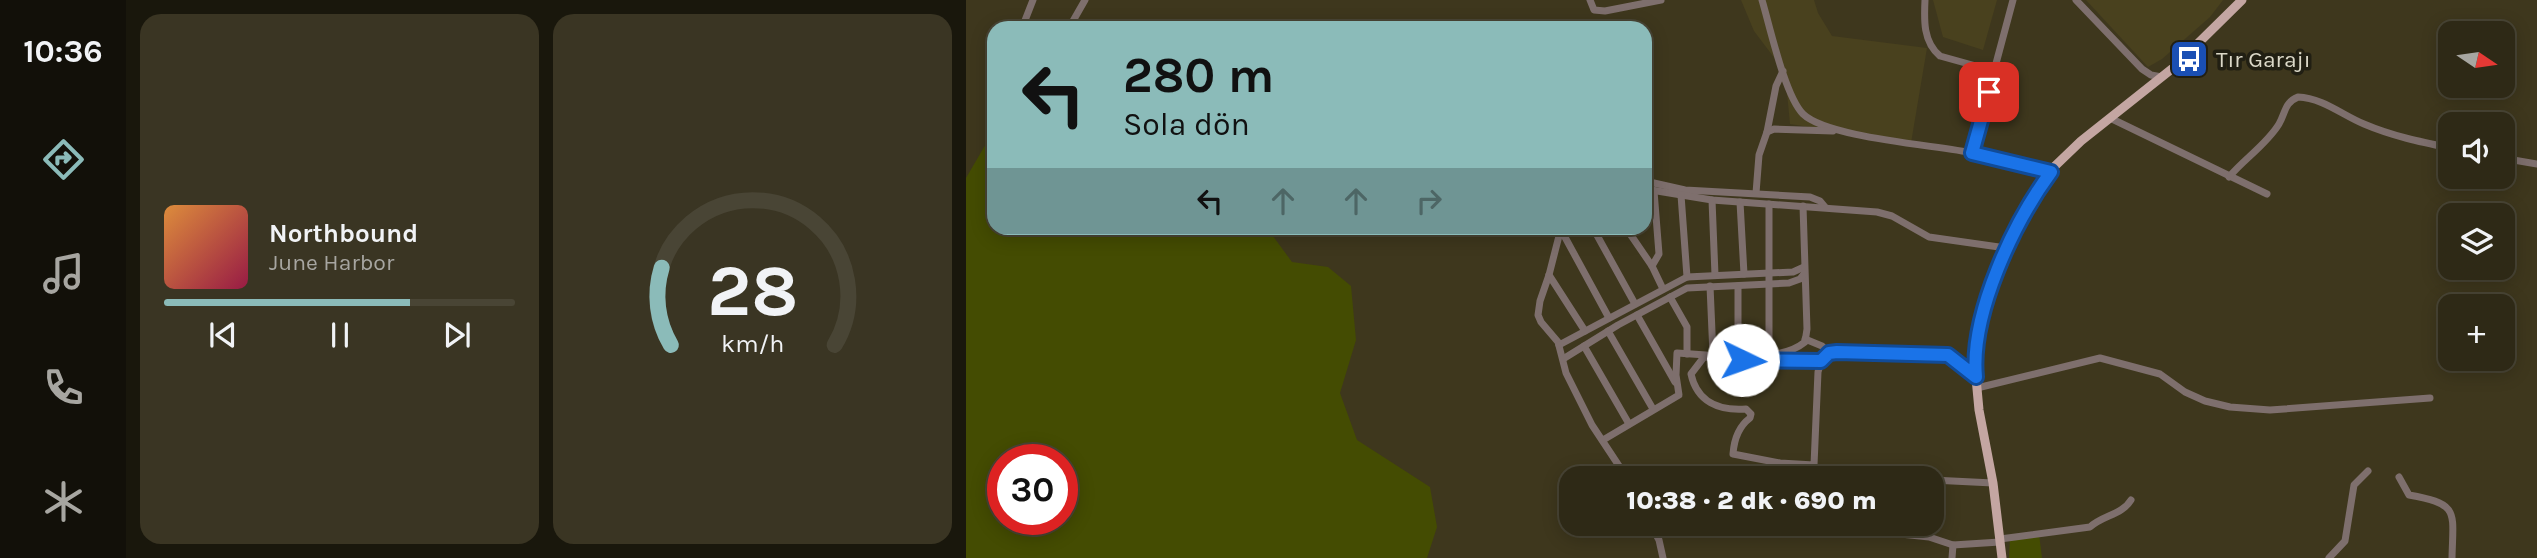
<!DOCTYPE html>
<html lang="tr">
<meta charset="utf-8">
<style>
body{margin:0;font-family:Karla,sans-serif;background:#3a3523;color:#f1f3f6;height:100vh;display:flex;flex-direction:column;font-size:26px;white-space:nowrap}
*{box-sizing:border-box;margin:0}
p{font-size:23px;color:#a7a6a1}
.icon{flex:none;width:38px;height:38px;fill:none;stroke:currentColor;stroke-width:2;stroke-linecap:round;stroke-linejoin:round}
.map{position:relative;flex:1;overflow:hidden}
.sheet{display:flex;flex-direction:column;gap:14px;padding:14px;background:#19170c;width:840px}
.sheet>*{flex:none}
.banner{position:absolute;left:21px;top:21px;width:665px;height:214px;border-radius:21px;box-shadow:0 4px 18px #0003,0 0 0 2px #494535;background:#8bbbb9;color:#111;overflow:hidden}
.needle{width:46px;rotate:103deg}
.fabs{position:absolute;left:1472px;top:21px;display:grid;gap:14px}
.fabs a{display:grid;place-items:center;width:77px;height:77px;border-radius:14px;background:#2e2916;box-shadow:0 4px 18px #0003,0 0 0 2px #494535;font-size:35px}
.speed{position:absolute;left:21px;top:444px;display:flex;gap:14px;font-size:35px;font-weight:700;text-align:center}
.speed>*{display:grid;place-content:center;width:91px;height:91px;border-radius:50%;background:#2e2916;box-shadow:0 4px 18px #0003,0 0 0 2px #494535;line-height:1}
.speed .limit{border:10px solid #d22;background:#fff;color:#111}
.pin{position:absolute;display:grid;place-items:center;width:60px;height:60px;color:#fff;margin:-30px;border-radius:14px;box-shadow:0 4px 10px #0006}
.me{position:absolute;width:77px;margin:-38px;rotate:93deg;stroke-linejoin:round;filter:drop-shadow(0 0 5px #0008)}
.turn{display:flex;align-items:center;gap:24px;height:147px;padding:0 21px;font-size:32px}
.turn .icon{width:91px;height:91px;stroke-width:2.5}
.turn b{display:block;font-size:49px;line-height:60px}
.lanes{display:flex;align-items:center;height:66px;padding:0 21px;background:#0003;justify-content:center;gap:35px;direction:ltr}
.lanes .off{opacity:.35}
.sheet .tile{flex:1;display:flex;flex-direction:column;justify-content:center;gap:10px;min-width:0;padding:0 24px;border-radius:21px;background:#3a3523}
.sheet .dial{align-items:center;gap:0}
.dial svg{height:182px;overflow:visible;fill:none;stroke:#494535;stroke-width:7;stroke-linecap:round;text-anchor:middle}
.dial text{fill:#f1f3f6;stroke:none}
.song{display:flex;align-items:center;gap:21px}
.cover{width:84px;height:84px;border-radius:10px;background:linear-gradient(135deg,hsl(30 70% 55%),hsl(340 70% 35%))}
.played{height:7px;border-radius:4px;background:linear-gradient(90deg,#8bbbb9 70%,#494535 70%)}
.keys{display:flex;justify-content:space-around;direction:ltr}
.sheet .tiles{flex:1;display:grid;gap:14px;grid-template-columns:repeat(2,1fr)}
.trip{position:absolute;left:593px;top:466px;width:385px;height:70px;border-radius:21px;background:#2e2916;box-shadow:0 4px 18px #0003,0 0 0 2px #494535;font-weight:800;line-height:70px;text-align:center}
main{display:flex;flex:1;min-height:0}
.tabs{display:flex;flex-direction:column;width:126px;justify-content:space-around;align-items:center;background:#121009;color:#a7a6a1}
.tabs .icon{width:49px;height:49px}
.tabs .active{color:#8bbbb9}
.tabs b{font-size:32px;color:#f1f3f6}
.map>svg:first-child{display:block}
</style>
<main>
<nav class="tabs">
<b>10:36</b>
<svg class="icon active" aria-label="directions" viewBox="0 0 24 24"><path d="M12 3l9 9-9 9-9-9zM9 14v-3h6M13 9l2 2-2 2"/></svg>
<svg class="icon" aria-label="music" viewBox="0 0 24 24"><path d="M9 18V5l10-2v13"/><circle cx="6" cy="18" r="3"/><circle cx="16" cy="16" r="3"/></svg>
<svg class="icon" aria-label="phone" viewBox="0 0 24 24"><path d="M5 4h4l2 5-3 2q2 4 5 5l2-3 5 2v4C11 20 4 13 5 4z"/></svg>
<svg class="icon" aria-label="climate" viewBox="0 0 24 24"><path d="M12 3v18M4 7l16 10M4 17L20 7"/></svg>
</nav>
<section class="sheet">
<div class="tiles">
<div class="tile">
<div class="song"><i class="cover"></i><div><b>Northbound</b><p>June Harbor</p></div></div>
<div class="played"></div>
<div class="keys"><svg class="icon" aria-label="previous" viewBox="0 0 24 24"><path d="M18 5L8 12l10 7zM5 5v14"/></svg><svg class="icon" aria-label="pause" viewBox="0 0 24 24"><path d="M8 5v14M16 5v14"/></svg><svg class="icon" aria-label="next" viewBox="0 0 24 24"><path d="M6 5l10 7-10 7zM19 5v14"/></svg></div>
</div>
<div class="tile dial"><svg viewBox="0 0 100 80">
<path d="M14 69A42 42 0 1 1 86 69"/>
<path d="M14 69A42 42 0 0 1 10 35" stroke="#8bbbb9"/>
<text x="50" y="56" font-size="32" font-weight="700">28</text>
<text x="50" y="72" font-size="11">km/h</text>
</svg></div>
</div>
</section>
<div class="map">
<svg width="1571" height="558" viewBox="0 0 1571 558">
<rect width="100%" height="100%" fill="#3e371d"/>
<!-- built -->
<g fill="#49411e">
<polygon points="775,0 848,0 852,13 866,36 961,48 945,143 824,124 819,72 788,31"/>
<polygon points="967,0 1031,0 1017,50 977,37"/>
<polygon points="1120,0 1257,0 1244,17 1196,59 1182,67"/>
</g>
<!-- green -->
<g fill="#444c02" fill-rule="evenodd">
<path d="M28 130V228H301L326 262 362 267 385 286 390 340 374 393 391 440 464 487 471 527 461 558H0V178ZM37 460H96V520H37Z"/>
<polygon points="1073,534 1076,558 1043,558 1044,538"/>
</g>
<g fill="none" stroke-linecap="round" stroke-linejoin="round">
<!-- minor -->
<g stroke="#7e6f6d" stroke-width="7">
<polyline points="624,0 628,10 639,11 695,0"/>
<path d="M796 0C804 27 819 96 837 114 862 138 969 145 1007 153 1033 158 1059 166 1085 172"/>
<path d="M959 0C958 20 957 42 974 56L1028 71"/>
<polyline points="1110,0 1176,69 1185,75 1196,77"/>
<polyline points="56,28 67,0"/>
<polyline points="103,28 119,0"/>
<polyline points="1144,118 1301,194"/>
<polyline points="801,132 810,86 817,71"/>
<polyline points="1006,153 1047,0"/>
<polyline points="1536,158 1571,164"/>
<path d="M1263 177C1278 159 1301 144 1313 124 1320 112 1318 103 1332 97 1357 98 1376 115 1398 124 1426 136 1455 142 1484 148"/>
<polyline points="679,181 719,190 844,197 854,201 859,207"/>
<polyline points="679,189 746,200 911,212 926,216 963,237 1040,248"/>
<polyline points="790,193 793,155 801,132 808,129 867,131"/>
<polyline points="715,195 721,277"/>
<polyline points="746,200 749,275"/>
<polyline points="774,202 778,274"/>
<polyline points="803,204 803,355"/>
<polyline points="594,228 643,318"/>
<polyline points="595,228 583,275 574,301 572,315 575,322 592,342 600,373 626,425 661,478"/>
<polyline points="627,228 669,304"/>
<polyline points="660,228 686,266 697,289"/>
<polyline points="686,266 693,254 688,191"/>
<polyline points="583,275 619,331"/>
<polyline points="744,286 747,355"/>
<polyline points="772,286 772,355"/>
<polyline points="704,297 721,327 721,354"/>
<polyline points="671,315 709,382"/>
<polyline points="642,331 687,409"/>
<polyline points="839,339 856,346 863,353"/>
<polyline points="593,345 721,277 827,272 838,267"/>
<polyline points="618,346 663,424"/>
<path d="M766 355C790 354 818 359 839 342L841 329 837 206"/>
<polyline points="597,359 652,325 721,288 823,283 834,279 838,274"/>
<path d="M855 361 797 362 738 357 725 374C731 402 753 411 780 409L785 414 784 418C772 427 768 440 767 454L814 463 848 465 852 372 856 358 863 353 982 354 1010 377"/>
<polyline points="1011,388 1134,358 1194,374 1219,392 1239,401 1264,407 1304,410 1464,398"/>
<polyline points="637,440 713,395 710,375 711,353 740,355"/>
<polyline points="919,475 946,478"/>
<path d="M1433 477 1443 495C1494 504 1487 511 1486 558"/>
<polyline points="789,478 794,471 807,470 877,478"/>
<polyline points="966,480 1027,483"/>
<polyline points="684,523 693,540 697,558"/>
<polyline points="801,523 859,526 963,537 987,545 1034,542"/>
<path d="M1034 539 1124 527C1137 515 1156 515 1165 500"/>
<polyline points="986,558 987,545"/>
<polyline points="1363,558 1379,541 1388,485 1402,471"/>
</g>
<!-- major -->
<polyline stroke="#c4a6a2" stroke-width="9" points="1036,558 1027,483 1013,410 1009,367 1016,321 1033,262 1064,201 1089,166 1115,141 1207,68 1276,0"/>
</g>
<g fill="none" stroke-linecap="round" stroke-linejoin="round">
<defs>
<path id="route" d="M777 360 855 361 863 353 871 352 982 355 1010 377C1004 314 1048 222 1085 172L1006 153 1023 92"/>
</defs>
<!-- route casing -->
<use href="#route" stroke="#114b97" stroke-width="18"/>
<!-- route -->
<use href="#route" stroke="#1a73e8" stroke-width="12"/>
</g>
<!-- icons -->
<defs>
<symbol id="bus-square" viewBox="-11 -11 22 22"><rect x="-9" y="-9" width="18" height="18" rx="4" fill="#1a4fb4" stroke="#211f13"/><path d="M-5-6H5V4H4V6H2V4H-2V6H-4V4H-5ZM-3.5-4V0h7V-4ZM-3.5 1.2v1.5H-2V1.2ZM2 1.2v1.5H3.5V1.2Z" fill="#fff"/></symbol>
</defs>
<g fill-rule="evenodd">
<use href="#bus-square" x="1201" y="37" width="44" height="44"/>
</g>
<g text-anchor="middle" stroke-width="7" stroke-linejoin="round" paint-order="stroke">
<!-- poi labels -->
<g font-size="23" fill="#dbd8c8" stroke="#211f13" text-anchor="start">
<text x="1250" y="67">Tır Garajı</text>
</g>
</g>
</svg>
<div class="fabs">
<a><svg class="needle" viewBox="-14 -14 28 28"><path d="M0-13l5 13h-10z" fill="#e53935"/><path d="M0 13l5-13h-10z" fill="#a7a6a1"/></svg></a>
<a><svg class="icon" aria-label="sound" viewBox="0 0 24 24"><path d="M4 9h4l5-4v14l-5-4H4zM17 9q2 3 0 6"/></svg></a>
<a><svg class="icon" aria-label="layers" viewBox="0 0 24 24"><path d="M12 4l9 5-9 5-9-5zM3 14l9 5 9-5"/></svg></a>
<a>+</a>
</div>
<div class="speed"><div class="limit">30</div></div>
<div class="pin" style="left:1023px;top:92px;background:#d93025"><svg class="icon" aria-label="arrive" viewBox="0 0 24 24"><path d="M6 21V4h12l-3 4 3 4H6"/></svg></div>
<svg class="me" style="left:777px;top:360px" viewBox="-20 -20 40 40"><circle r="19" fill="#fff"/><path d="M0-13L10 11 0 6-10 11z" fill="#1a73e8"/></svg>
<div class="trip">10:38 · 2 dk · 690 m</div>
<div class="banner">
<div class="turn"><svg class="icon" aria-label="left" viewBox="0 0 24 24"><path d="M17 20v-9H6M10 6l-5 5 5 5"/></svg><div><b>280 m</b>Sola dön</div></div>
<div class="lanes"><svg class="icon" aria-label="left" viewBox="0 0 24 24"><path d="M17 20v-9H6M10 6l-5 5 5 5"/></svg><svg class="icon off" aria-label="ahead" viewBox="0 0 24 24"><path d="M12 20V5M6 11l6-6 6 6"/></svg><svg class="icon off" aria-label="ahead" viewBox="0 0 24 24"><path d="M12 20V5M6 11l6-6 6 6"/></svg><svg class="icon off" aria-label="right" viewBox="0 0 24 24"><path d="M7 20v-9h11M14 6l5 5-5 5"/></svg></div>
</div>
</div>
</main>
